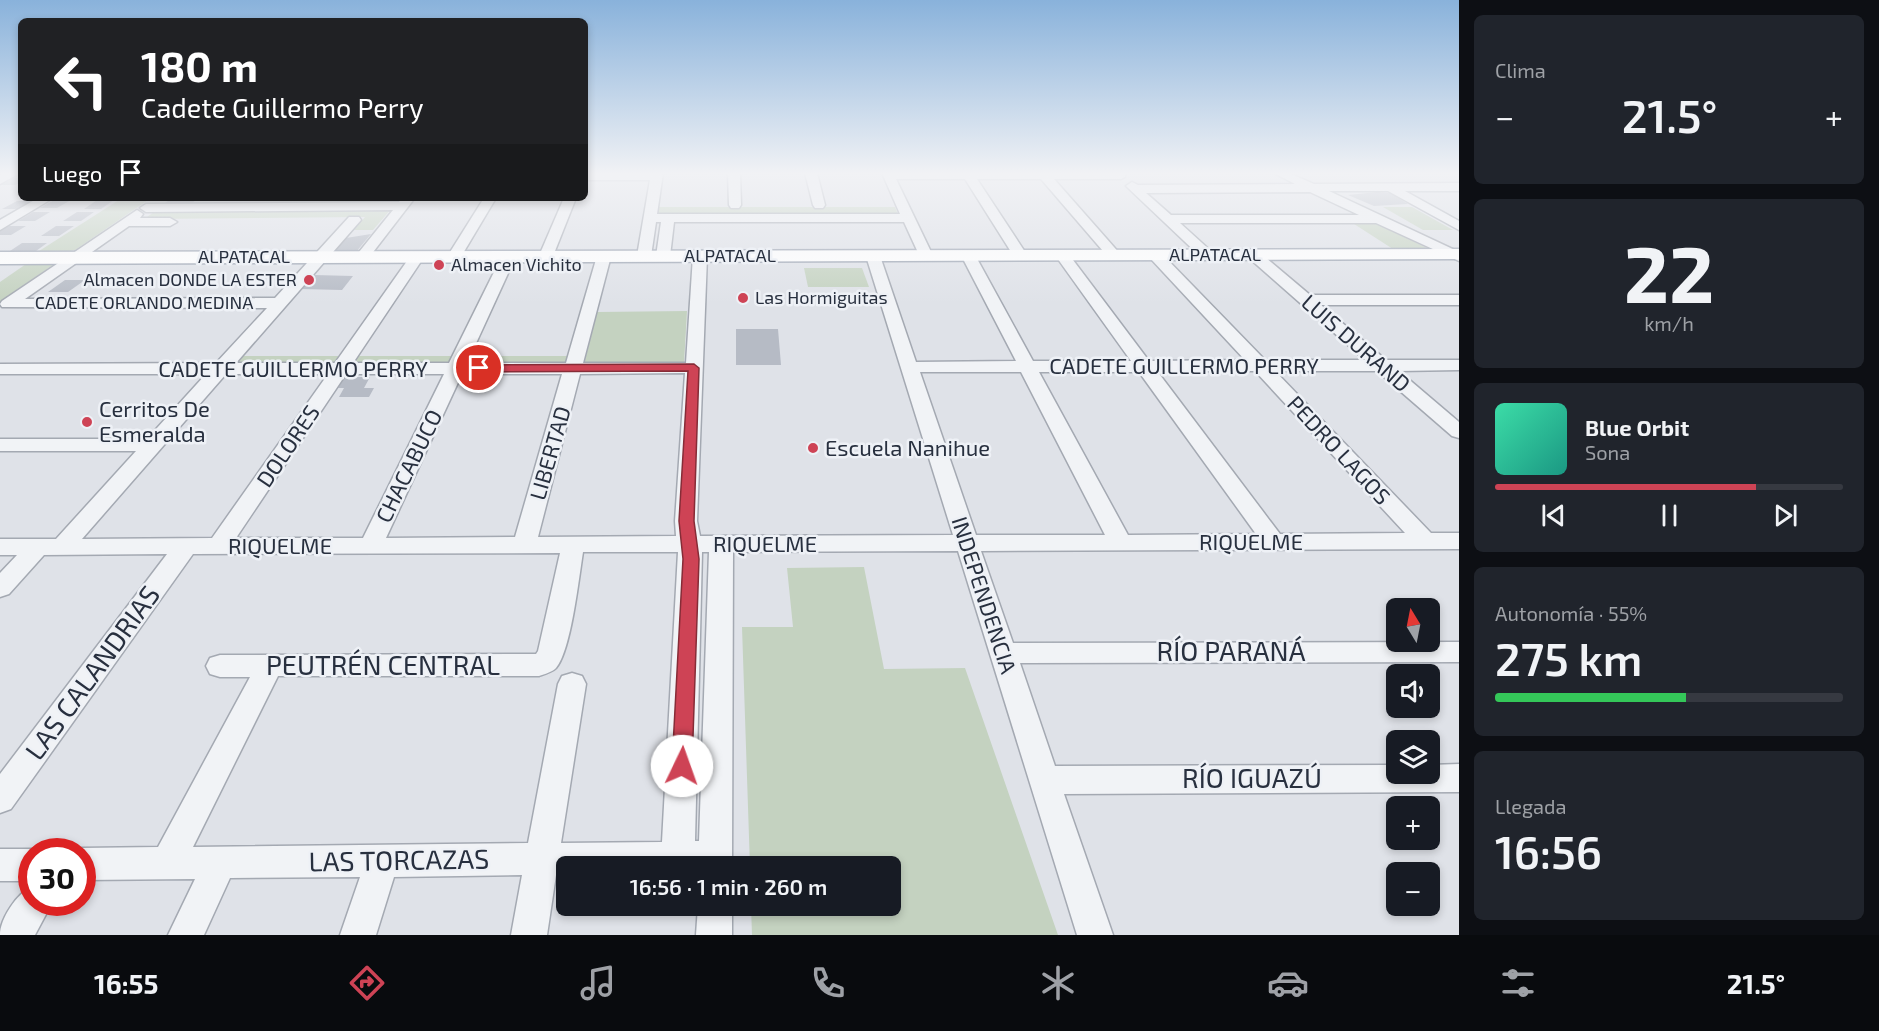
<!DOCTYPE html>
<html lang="es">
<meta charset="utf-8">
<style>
body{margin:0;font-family:"Exo 2",sans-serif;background:#20242c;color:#f1f3f6;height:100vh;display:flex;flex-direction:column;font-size:22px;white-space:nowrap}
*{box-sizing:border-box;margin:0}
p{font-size:20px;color:#9ea1a6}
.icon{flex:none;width:33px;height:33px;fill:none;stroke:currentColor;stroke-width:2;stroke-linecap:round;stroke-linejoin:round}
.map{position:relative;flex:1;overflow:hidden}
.details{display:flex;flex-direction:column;gap:15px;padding:15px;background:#0d0f14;width:420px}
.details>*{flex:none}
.guide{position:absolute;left:18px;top:18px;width:570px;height:183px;border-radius:9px;box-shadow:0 3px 9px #0003;background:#202124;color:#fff;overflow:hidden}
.needle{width:39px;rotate:350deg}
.buttons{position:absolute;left:1386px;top:598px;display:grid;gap:12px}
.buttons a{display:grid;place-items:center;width:54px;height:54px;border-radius:9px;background:#171b24;box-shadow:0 3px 9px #0003;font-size:30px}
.speed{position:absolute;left:18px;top:838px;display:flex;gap:12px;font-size:30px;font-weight:700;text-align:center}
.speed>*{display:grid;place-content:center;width:78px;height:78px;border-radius:50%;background:#171b24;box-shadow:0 3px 9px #0003;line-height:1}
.speed .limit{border:9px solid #d22;background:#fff;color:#111}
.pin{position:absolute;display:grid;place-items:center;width:51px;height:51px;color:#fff;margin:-26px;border:3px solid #fff;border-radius:50%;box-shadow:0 2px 6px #0007}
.me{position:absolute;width:66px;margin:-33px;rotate:3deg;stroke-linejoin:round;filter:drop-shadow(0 0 4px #0008)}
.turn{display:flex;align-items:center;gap:21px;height:126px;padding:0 24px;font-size:27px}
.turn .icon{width:78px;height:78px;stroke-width:2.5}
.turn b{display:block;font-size:42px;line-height:51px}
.then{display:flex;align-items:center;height:57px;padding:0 24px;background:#0003;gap:12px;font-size:22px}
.big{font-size:45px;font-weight:600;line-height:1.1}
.details .tile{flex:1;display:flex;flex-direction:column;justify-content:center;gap:9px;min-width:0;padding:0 21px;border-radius:9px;background:#20242c}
.details .dial{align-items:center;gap:0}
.dial b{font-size:78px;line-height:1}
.song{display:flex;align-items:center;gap:18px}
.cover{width:72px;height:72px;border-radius:9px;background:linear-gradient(135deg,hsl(160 70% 55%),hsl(170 70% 35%))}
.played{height:6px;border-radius:3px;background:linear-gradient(90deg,#ce4355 75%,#363941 75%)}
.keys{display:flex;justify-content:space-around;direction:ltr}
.heat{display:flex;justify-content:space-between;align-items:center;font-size:33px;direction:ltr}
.charge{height:9px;border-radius:4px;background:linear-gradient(90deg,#34c759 55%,#363941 0)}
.trip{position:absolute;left:556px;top:856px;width:345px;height:60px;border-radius:9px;background:#171b24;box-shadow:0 3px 9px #0003;font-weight:600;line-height:60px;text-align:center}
.dock{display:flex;height:96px;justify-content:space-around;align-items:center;background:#090b0e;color:#9ea1a6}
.dock .icon{width:42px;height:42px}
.dock .active{color:#ce4355}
.dock b{font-size:27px;color:#f1f3f6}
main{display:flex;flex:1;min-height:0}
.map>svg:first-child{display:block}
</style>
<main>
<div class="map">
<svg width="1459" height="935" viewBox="0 0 1459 935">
<rect width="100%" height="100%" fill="#dfe2e8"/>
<!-- green -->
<g fill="#c4d2c0">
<polygon points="122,198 151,198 75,250 61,253 36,253"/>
<polygon points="656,207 895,207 899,217 655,217"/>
<polygon points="1383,207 1412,207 1453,230 1423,230"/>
<polygon points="392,208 373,230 354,230 365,217 144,219 157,210"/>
<polygon points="1351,222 1374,222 1429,249 1430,251 1396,251"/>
<polygon points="29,262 57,262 0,302 0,282"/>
<polygon points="804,268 862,268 869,287 808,287"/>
<polygon points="687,311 684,363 584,364 597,312"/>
<polygon points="241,356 573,356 570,366 227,366"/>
<polygon points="864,567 884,669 965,668 1058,935 752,935 751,906 891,906 891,867 750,867 742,627 793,627 787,568"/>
</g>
<!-- building -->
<g fill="#b6bbc5">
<polygon points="14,178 21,178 21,182 15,185 0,185"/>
<polygon points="1377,192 1390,193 1408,204 1374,206 1348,195"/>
<polygon points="172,198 199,198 192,203 165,203"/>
<polygon points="54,200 71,200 57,208 40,208"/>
<polygon points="97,200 114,200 101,209 84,209"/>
<polygon points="17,201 33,201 19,209 2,209"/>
<polygon points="33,212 50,212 35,221 18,221"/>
<polygon points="77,212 94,212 81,221 63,221"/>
<polygon points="9,226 26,226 11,235 0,235 0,231"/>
<polygon points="56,226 74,226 59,236 41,236"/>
<polygon points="371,234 356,252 333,252 346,238"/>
<polygon points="22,243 47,243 36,251 10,251"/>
<polygon points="314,275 353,276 342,290 301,289"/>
<polygon points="65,280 85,280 68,292 48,292"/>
<polygon points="736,329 778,329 781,365 736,365"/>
<polygon points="345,377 370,377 364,388 374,388 369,397 339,397 344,388 338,388"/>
</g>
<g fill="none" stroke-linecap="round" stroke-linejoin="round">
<defs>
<g id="minor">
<polygon points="5,173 20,173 0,184 0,175"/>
<polygon points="585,173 663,173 657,214 900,214 882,173 1125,173 1125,177 1121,179 1054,179 1121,255 1114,259 1109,258 1041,179 977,179 1027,255 1020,259 1013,255 965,179 896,179 933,256 931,259 921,259 904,222 674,222 670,256 663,260 656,256 661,222 656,222 651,256 644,260 637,256 650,180 585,180"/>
<polygon points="728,173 740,173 741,205 739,208 731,208 729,205"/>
<polygon points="805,173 817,173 825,205 823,208 815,208 813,205"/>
<path d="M1274 173H1289L1314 184 1459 183V191H1405L1459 221V230L1388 191H1329L1459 252V261L1376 223H1180L1212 252 1214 255 1207 259 1202 258 1126 186 1132 182 1138 185 1295 184ZM1310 192 1359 215H1171L1146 193Z"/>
<polygon points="38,198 53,198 0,230 0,220"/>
<polygon points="402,198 414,199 367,260 362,261 355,257 393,210 146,212 140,208 146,204 399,202"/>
<polygon points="484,198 496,198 459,260 449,260 447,257"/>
<polygon points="564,198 576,198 553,256 546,260 541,259 539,256"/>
<path d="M137 210 143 214 140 218H170L177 222 170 226H129L25 299 275 298 349 217H359L361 220 236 363H335L412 254 417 253 424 257 353 363H449L502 256 509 252 516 256 467 363H566L597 256 604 252 611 256 583 363H686L693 256 700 252 705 253 707 256 697 521 700 536 953 535 866 256 868 253 873 252 880 256 916 362 1016 361 961 255 968 251 975 255 1033 361H1131L1055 255 1062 251 1067 252 1149 361 1245 360 1150 258 1148 255 1150 252H1160L1265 360H1365L1249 258 1247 255 1249 252H1259L1310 295H1459V305H1321L1386 360H1459V370L1399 371 1459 422V438L1452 436 1377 371H1275L1431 533H1459V549L981 551 1013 643 1459 642V662L1020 663 1055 766 1396 765V774H1430V765L1459 764V792L1064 794 1113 935H1077L958 551 733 552 732 867H567V875H556L547 935H511L522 875 394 877 376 935H340L360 877 230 878 204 935H168L195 879 82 880V852H72L82 848 158 847 250 677H220L210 674 206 666 210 658 220 655 536 654 538 651 560 553 193 554 11 809 0 813V774L167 554 44 555 9 594 0 597V573L17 555H0V539H56L136 451H0V439H147L206 374H0V364L216 363 267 308 2 307 0 304 2 301ZM1157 371H1255L1405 533 1280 534ZM920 372H1021L1105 535H976ZM1039 372H1139L1256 534 1128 535ZM685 373 675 521 676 536 538 537 580 374ZM226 374H328L212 538 82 539ZM346 374H444L363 538H236ZM462 374H562L515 537 386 538ZM583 552H678L662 842 561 843 586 684 582 676 572 673 562 676 558 684 528 843 193 847 278 676H539C545 674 552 672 556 668 571 651 579 577 583 552ZM702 552H709L699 841H695Z"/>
<polygon points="0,849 32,849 40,852 32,852 32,881 0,881"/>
<path d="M32 887V903H52L35 935H0C0 919 17 893 32 887Z"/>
<polygon points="698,906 732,906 732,935 696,935"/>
</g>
<polygon id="major" points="1459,249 1459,259 0,264 0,252"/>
</defs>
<!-- minor casing -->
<use href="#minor" stroke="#a4a9b2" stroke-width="3"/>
<!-- major casing -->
<use href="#major" stroke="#9ea6b4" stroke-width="3"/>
<!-- minor -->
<use href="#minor" fill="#f1f3f6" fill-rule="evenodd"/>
<!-- major -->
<use href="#major" fill="#fff" fill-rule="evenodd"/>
</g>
<!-- sky -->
<linearGradient id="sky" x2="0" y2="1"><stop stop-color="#89b2db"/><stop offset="0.57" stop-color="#f1f2f5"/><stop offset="1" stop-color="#f1f2f5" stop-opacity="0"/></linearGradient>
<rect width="1459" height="304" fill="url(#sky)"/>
<!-- route -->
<polygon fill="#ce4355" stroke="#862c37" stroke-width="1.5" points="694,364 699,368 694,521 699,559 692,766 689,772 682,775 675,772 672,766 683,559 679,521 688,371 479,372 474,368 479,365"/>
<!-- markers -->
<g fill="#ce4355" stroke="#eef1f6" stroke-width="2">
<circle cx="439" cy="265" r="6"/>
<circle cx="309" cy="280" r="6"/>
<circle cx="743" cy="298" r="6"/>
<circle cx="87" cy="422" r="6"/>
<circle cx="813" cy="448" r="6"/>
</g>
<g text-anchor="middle" stroke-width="5" stroke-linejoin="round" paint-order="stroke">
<!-- far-street labels -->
<g font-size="18" fill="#28303f" stroke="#eef1f6">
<text x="1215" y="261">ALPATACAL</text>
<text x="730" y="262">ALPATACAL</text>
<text x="244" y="263">ALPATACAL</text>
<text x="144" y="309">CADETE ORLANDO MEDINA</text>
</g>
<!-- far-poi labels -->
<g font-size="18" fill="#28303f" stroke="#eef1f6" text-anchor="start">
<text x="451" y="271">Almacen Vichito</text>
<text x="297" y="286" text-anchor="end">Almacen DONDE LA ESTER</text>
<text x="755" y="304">Las Hormiguitas</text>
</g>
<!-- street labels -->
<g font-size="22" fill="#28303f" stroke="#eef1f6">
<text transform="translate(1356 343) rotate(41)" y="8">LUIS DURAND</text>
<text x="1184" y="374">CADETE GUILLERMO PERRY</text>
<text x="293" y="377">CADETE GUILLERMO PERRY</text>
<text transform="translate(288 446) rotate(-56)" y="8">DOLORES</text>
<text transform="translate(1339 450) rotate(47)" y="8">PEDRO LAGOS</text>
<text transform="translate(550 453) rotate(-74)" y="8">LIBERTAD</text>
<text transform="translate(409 466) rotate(-64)" y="8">CHACABUCO</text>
<text x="1251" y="550">RIQUELME</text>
<text x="765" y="552">RIQUELME</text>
<text x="280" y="554">RIQUELME</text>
<text transform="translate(984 595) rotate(72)" y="8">INDEPENDENCIA</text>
</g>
<!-- poi labels -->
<g font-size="22" fill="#28303f" stroke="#eef1f6" text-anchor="start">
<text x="99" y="417">Cerritos De<tspan x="99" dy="25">Esmeralda</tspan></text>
<text x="825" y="456">Escuela Nanihue</text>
</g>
<!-- near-street labels -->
<g font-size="27" fill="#28303f" stroke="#eef1f6">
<text x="1231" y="661">RÍO PARANÁ</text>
<text x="383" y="675">PEUTRÉN CENTRAL</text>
<text transform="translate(93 673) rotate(-54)" y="9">LAS CALANDRIAS</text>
<text x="1252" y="788">RÍO IGUAZÚ</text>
<text transform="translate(399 861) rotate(-1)" y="9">LAS TORCAZAS</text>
</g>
</g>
</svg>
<div class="buttons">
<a><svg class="needle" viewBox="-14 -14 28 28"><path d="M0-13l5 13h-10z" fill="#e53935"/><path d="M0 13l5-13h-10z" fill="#9ea1a6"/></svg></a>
<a><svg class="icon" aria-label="sound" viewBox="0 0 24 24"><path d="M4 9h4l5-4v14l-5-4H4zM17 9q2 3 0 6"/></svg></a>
<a><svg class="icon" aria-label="layers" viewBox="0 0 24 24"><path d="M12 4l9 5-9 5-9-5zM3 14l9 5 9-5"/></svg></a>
<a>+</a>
<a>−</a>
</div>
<div class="speed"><div class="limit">30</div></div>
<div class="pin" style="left:479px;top:368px;background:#d93025"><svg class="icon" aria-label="arrive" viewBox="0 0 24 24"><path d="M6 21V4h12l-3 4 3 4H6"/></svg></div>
<svg class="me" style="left:682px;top:766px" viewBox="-20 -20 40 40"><circle r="19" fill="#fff"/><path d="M0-13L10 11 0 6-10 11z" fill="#ce4355"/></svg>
<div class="trip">16:56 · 1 min · 260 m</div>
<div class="guide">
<div class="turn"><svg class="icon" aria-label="left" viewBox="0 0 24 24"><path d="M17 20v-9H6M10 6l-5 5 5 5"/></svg><div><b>180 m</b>Cadete Guillermo Perry</div></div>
<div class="then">Luego<svg class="icon" aria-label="arrive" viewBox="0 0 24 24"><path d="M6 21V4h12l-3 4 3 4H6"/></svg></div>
</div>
</div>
<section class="details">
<div class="tile"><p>Clima</p>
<div class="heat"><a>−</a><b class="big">21.5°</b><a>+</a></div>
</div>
<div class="tile dial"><b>22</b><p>km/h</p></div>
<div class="tile">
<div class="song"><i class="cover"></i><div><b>Blue Orbit</b><p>Sona</p></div></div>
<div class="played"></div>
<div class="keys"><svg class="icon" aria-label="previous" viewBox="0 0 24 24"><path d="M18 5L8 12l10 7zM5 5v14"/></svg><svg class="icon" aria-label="pause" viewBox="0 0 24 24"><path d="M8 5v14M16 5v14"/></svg><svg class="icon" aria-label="next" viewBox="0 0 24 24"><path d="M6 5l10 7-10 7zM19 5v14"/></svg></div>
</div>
<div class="tile"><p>Autonomía · 55%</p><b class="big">275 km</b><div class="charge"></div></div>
<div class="tile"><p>Llegada</p><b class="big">16:56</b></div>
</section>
</main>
<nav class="dock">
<b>16:55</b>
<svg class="icon active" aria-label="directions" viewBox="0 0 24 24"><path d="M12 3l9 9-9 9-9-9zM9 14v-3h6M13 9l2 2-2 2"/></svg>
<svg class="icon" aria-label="music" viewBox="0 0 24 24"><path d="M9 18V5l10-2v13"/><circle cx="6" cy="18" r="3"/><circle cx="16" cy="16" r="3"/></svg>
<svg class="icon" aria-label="phone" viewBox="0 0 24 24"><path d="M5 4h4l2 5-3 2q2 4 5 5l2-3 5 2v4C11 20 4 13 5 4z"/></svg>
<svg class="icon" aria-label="climate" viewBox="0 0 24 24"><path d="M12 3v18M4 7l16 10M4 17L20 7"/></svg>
<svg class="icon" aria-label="car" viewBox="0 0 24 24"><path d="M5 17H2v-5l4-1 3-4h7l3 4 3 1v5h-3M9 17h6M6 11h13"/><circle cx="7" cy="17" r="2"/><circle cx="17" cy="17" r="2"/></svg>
<svg class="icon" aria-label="filters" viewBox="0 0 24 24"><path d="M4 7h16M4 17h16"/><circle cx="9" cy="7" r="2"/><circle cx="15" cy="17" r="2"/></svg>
<b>21.5°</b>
</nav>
